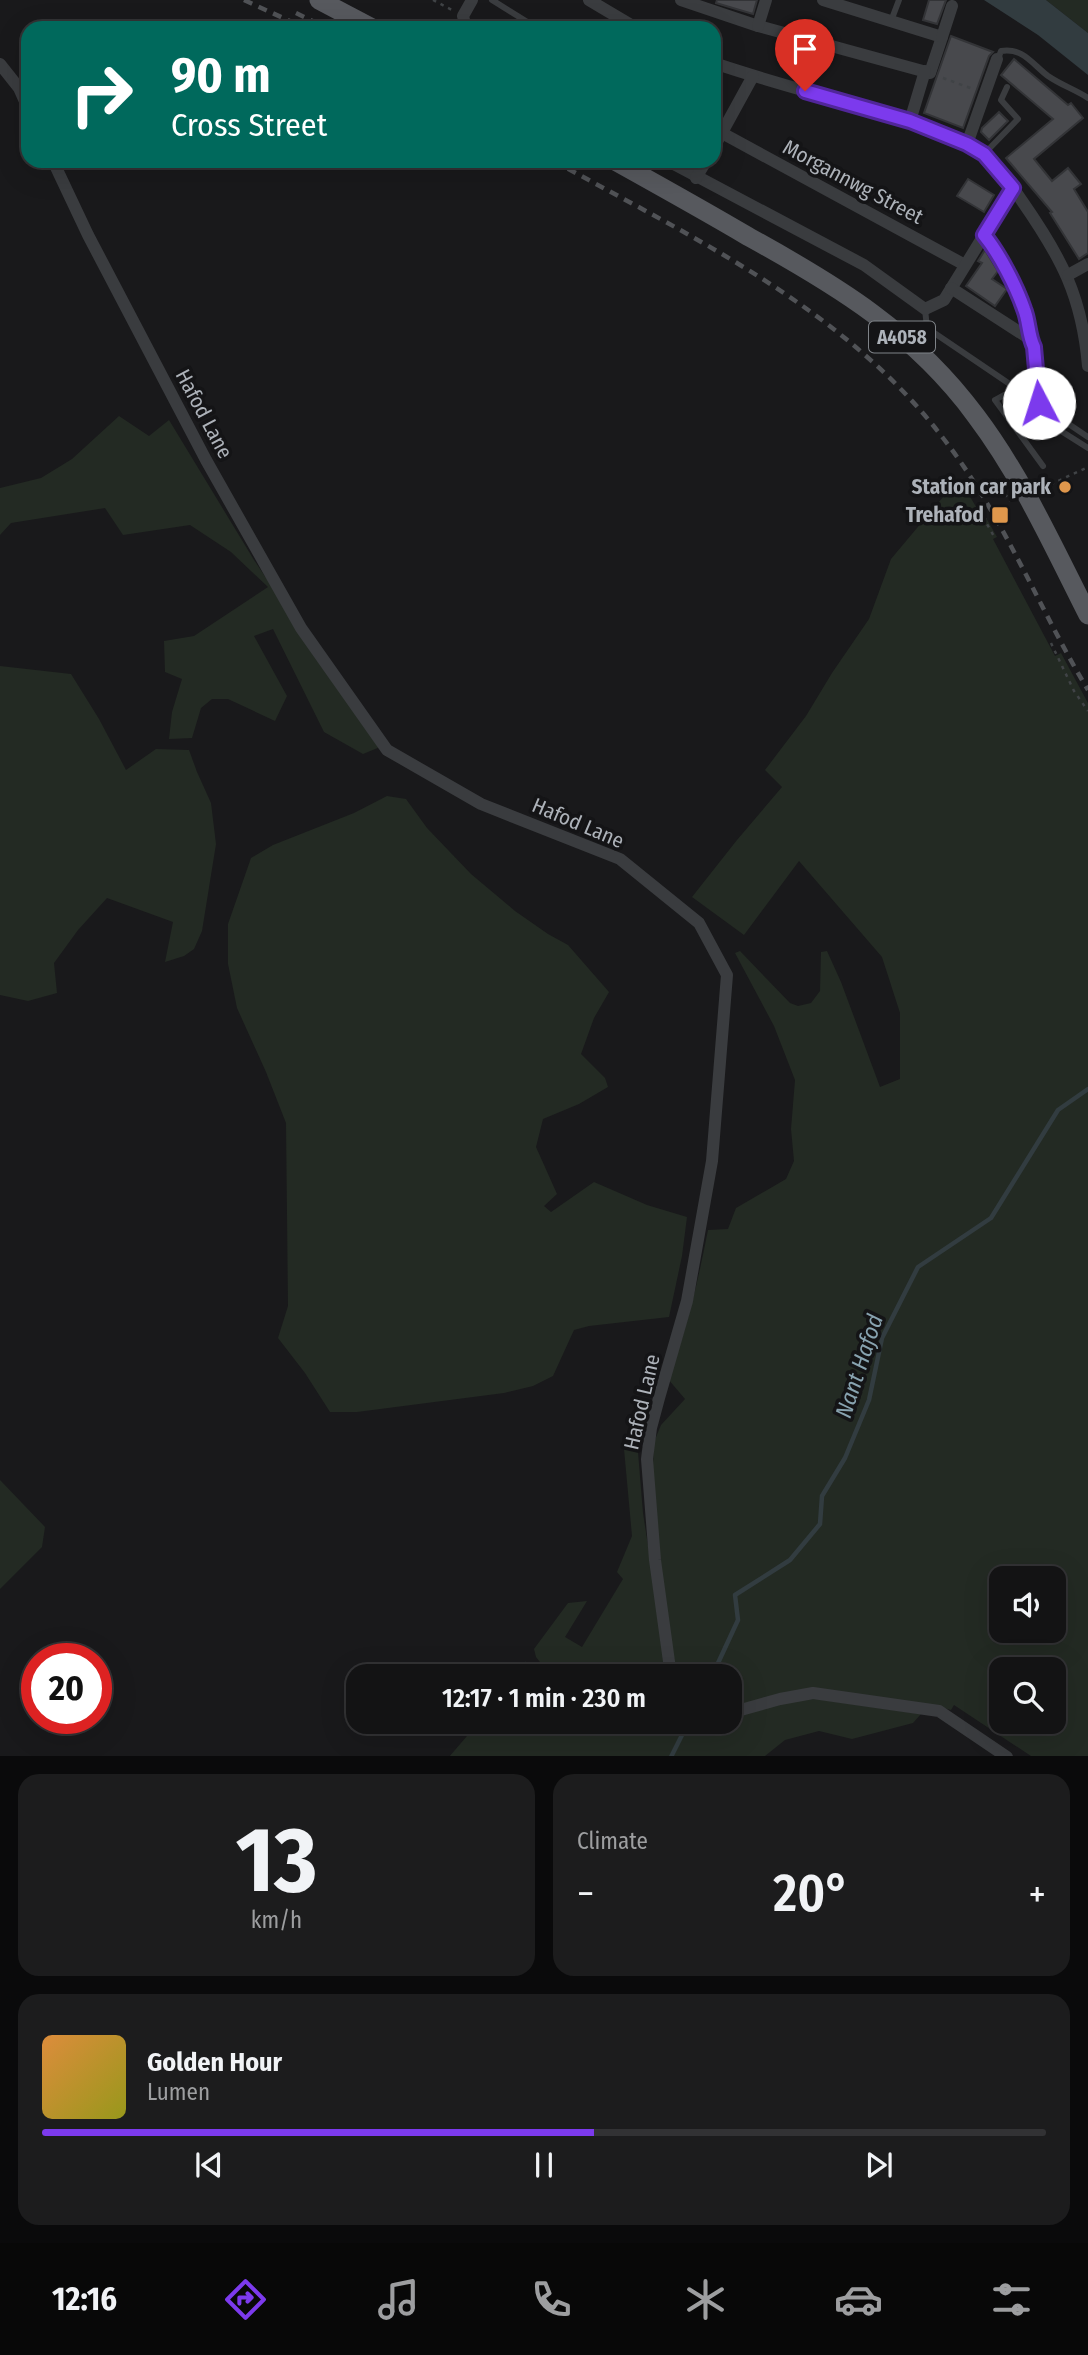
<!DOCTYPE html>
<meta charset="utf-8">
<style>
body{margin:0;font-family:"Fira Sans Condensed",sans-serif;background:#1c1c1d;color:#f1f3f6;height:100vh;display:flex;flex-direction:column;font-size:26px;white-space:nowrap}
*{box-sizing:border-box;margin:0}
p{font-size:23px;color:#9d9ea0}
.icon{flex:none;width:38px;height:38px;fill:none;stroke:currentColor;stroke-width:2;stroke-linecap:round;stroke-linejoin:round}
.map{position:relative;height:1756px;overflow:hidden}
.details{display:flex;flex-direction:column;gap:18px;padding:18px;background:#0a0a0b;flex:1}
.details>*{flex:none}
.top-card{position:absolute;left:21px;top:21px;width:700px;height:147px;border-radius:21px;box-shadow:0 7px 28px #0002,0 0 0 2px #323234;background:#00695c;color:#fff;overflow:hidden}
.tools{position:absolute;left:989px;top:1566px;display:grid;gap:14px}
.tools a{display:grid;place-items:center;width:77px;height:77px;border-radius:14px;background:#131314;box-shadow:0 7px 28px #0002,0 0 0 2px #323234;font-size:35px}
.speed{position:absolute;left:21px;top:1643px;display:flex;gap:14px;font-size:35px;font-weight:700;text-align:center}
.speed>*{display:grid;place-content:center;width:91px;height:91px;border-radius:50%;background:#131314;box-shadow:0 7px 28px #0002,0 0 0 2px #323234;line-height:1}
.speed .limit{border:10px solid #d22;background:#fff;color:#111}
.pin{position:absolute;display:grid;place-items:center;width:60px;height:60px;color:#fff;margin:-72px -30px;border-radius:50% 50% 50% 0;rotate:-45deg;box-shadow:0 0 7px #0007}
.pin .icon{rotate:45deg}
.me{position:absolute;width:77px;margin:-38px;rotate:355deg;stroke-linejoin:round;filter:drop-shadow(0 0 5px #0008)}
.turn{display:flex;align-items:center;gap:24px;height:147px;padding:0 35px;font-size:32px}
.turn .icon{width:91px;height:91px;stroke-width:2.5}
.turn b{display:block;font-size:49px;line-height:60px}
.big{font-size:52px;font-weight:600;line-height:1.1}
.details .tile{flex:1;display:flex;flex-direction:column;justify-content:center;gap:10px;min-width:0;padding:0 24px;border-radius:21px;background:#1c1c1d}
.details .dial{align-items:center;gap:0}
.dial b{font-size:91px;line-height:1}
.song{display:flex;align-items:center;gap:21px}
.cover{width:84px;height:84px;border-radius:10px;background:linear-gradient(135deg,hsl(30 70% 55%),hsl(60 70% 35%))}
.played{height:7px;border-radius:4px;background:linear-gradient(90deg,#7c3aed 55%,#323234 55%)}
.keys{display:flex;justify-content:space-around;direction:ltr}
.heat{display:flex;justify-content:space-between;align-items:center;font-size:38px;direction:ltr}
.details .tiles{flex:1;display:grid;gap:18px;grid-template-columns:1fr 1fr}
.tile:last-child{grid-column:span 2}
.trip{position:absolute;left:346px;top:1664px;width:396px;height:70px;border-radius:21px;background:#131314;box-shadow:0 7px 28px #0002,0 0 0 2px #323234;font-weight:600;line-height:70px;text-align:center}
.tabs{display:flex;height:112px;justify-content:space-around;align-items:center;background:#080808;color:#9d9ea0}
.tabs .icon{width:49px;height:49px}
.tabs .active{color:#7c3aed}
.tabs b{font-size:32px;color:#f1f3f6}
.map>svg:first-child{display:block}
</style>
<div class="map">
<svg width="1088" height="1757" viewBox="0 0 1088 1757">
<rect width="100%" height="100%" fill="#19191b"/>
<!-- green -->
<g fill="#232a23" fill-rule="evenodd">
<polygon points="1046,0 1088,0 1088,33"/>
<polygon points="119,416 149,436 169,420 254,560 380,747 363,754 324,732 273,629 254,636 287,696 275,721 228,699 212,699 201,708 192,738 169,739 172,712 182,679 165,672 164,641 194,636 268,587 231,552 190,525 123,535 105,508 11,523 0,535 0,488 41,478 72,459"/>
<path d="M962 483 982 517 985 516 997 537 993 539 1055 656 1061 653 1088 703V1756H1031L954 1705 951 1710 932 1705 841 1694 730 1710V1676H674L652 1487 654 1442 661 1425 685 1399 668 1379C687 1330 698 1281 708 1230L728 1229 736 1208 786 1179 794 1161 791 1129 795 1080 774 1026 735 953 740 951 790 1003 798 1006 811 1003 820 991 821 952 827 951 841 982 880 1087 900 1079V1013L882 957 799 861 744 935 692 897 737 840 782 787 765 770 806 716 832 673 869 619 891 559 943 497ZM1001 1578H1054V1631H1001ZM1001 1670H1054V1722H1001Z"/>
<polygon points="0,666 71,674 99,719 126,770 156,749 189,750 197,772 211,803 216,844 202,931 194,949 184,956 165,962 173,922 107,898 78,930 54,963 57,993 28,1001 0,995"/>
<polygon points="387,796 406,799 427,828 471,874 515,911 548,934 568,945 609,992 594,1018 581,1054 605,1078 608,1087 579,1104 543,1119 536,1147 557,1194 544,1206 551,1212 594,1182 647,1205 687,1217 682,1256 669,1317 589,1326 574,1330 553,1376 533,1386 504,1393 357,1412 330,1412 305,1373 278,1338 288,1306 286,1123 266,1072 237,1008 228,964 228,924 251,858 273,845 354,813"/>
<polygon points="624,1449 638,1452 643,1513 668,1676 515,1676 526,1661 527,1670 534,1672 540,1662 536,1657 534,1649 568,1603 587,1601 565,1637 582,1647 623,1579 617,1572 632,1536"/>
<polygon points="0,1480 45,1527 42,1547 0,1589"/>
<polygon points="816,1699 921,1714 913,1723 852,1739 819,1731 785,1740 765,1756 449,1757 479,1722 683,1722 705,1727 717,1722 730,1722 730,1718 792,1700"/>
</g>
<!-- water -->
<polygon fill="#323c40" points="984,0 1046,0 1088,33 1088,75 1038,35"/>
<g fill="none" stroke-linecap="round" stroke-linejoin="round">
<!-- stream -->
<g stroke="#323c40" stroke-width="4.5">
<polyline points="712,1676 738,1620 735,1595 790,1560 820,1524 822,1496 845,1458 869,1400 882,1338 918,1267 991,1218 1058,1110 1088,1089"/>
<polyline points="671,1757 688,1723"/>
</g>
</g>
<!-- building -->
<g fill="#48494d" stroke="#333437" stroke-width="2">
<polygon points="717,0 757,0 753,14 716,3"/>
<polygon points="929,0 946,0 937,24 923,20"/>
<polygon points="951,36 993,52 989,56 963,128 924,113"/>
<polygon points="1014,59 1068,105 1071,103 1083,118 1034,159 1052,181 1068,168 1081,184 1074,189 1088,212 1088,253 1079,259 1050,213 1052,212 1006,158 1053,119 1001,75"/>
<polygon points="999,112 1008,121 989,140 981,132 982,128"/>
<polygon points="968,179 994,195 984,212 957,196"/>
<polygon points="985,250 998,271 992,279 1007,289 995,306 966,286 982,263 978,261"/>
</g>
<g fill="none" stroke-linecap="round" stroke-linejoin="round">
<!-- path -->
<g stroke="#404346" stroke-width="2.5" stroke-dasharray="3.5 5" stroke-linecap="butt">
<polyline points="433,0 452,10"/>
<polyline points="943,78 973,89"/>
<polyline points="1000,487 1010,501"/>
<polyline points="1043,488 1088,467"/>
<polyline points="986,518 984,519 995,538"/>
<polyline points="1051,643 1074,691 1088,711"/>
</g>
<!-- service -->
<g stroke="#3a3c3f" stroke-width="6">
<polyline points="492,0 537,28"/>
<polyline points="891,21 899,0"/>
<path d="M998 59 1001 51C1023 47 1033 65 1048 76 1061 85 1076 90 1088 98"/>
<polyline points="984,154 1018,119 1001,100 1007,87"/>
<polyline points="984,235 1013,285 1025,311 1034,347 1039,403"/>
<polyline points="925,309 927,328 1088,437"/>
<polyline points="1043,466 995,400 1004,395 1088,448"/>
</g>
<!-- minor -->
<g stroke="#3a3c3f" stroke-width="12">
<polyline points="589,0 636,28"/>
<polyline points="681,0 758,26 930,73 942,37 823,0"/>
<polyline points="758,26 766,0"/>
<polyline points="466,28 463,16 472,0"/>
<polyline points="942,37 952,6"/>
<path d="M714 63C764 80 816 94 867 108 905 119 948 130 981 152 997 163 1011 185 1022 201 1061 257 1082 296 1088 366"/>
<polyline points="0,64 19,88 28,108"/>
<polyline points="910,121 925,71"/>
<polyline points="722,133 965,265"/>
<polyline points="967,144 997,59"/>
<polyline points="714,147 753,76"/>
<polyline points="53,161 88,235 206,460 301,628 387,750 481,804 620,859 699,923 727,975 712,1161 687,1301 659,1398 651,1428 647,1459 655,1560 671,1676"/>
<polyline points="668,161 864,265 925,309 944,300 1013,188"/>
<polyline points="696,178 706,161"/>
<polyline points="1068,275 1088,264"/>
<polyline points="951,288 1030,339"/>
<polyline points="730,1713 780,1699 813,1693 939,1711 1007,1757"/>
<polyline points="687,1722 694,1724 707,1722"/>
</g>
<!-- primary -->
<g stroke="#57595e" stroke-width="19">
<polyline points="319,0 372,28"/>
<path d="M615 161C660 186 705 211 749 237 838 286 915 333 976 416 1022 477 1054 548 1088 615"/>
</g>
<!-- rail -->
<g stroke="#505256" stroke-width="4.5" stroke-dasharray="9 7" stroke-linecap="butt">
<polyline points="244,0 305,28"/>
<polyline points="296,13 327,28"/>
<path d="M554 161C693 238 844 308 943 438 1003 515 1038 607 1088 690"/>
</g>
</g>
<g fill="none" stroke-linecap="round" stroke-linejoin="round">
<defs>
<path id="route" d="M805 91 910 121 967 144 984 154 1013 188 984 235C999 253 1016 286 1024 309 1029 321 1028 335 1034 347L1039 403"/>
</defs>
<!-- route casing -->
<use href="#route" stroke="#51269a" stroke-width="18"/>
<!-- route -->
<use href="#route" stroke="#7c3aed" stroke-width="12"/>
</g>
<!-- markers -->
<g fill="#df974c" stroke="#141416" stroke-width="2.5">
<circle cx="1065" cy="487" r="7"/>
<rect x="991" y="506" width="18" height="18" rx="3.5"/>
</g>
<g text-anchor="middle" stroke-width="7" stroke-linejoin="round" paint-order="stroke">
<!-- shield labels -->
<rect fill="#141416" stroke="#7f8388" stroke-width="2" x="869" y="321.5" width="66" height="31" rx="5"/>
<g font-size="19" font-weight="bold" fill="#adb2b9">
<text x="902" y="344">A4058</text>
</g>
<!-- street labels -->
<g font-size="21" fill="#adb2b9" stroke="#141416">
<text transform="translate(853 182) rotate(28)" y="7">Morgannwg Street</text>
<text transform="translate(204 414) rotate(62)" y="7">Hafod Lane</text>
<text transform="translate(578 823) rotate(23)" y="7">Hafod Lane</text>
<text transform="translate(642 1402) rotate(-77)" y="7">Hafod Lane</text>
</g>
<!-- poi labels -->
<g font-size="21" font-weight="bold" fill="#adb2b9" stroke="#141416" text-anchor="end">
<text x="1051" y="494">Station car park</text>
<text x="984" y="522">Trehafod</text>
</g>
<!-- water labels -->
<g font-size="23" font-style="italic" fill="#88a3b0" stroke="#141416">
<text transform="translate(859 1366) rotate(-72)" y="8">Nant Hafod</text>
</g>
</g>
</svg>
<div class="tools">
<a><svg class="icon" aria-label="sound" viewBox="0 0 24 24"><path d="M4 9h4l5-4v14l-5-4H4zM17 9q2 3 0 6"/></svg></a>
<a><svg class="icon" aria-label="search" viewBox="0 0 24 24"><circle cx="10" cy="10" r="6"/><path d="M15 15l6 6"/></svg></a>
</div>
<div class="speed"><div class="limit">20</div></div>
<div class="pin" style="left:805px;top:91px;background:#d93025"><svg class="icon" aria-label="arrive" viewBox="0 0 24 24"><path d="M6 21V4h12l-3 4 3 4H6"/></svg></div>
<svg class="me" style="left:1039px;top:403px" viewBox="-20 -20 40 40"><circle r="19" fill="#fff"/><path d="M0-13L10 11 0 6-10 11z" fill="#7c3aed"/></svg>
<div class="trip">12:17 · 1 min · 230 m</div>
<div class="top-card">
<div class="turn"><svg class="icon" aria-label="right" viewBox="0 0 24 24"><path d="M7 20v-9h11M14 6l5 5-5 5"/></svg><div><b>90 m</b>Cross Street</div></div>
</div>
</div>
<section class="details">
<div class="tiles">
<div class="tile dial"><b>13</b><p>km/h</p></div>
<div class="tile"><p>Climate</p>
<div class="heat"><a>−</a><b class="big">20°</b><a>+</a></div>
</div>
<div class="tile">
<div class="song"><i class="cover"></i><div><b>Golden Hour</b><p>Lumen</p></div></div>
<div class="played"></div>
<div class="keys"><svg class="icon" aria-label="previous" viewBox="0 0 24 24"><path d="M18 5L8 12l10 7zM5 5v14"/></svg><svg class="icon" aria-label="pause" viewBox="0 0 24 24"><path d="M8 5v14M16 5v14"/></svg><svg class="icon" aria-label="next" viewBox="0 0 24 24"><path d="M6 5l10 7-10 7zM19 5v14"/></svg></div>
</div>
</div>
</section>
<nav class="tabs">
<b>12:16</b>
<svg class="icon active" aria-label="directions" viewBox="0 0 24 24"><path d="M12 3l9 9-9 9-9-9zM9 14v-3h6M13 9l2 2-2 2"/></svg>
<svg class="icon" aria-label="music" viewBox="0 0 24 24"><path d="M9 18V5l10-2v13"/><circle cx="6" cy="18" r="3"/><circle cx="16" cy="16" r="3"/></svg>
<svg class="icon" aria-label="phone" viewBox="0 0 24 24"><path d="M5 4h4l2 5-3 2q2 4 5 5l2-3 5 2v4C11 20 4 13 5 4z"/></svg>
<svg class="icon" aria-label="climate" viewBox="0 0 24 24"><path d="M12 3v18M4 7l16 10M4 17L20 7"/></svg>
<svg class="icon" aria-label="car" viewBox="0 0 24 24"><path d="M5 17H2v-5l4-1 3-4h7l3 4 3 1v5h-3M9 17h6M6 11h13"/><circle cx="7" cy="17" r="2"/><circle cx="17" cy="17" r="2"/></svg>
<svg class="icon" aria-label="filters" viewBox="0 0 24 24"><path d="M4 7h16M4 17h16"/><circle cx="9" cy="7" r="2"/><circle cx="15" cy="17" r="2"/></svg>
</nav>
